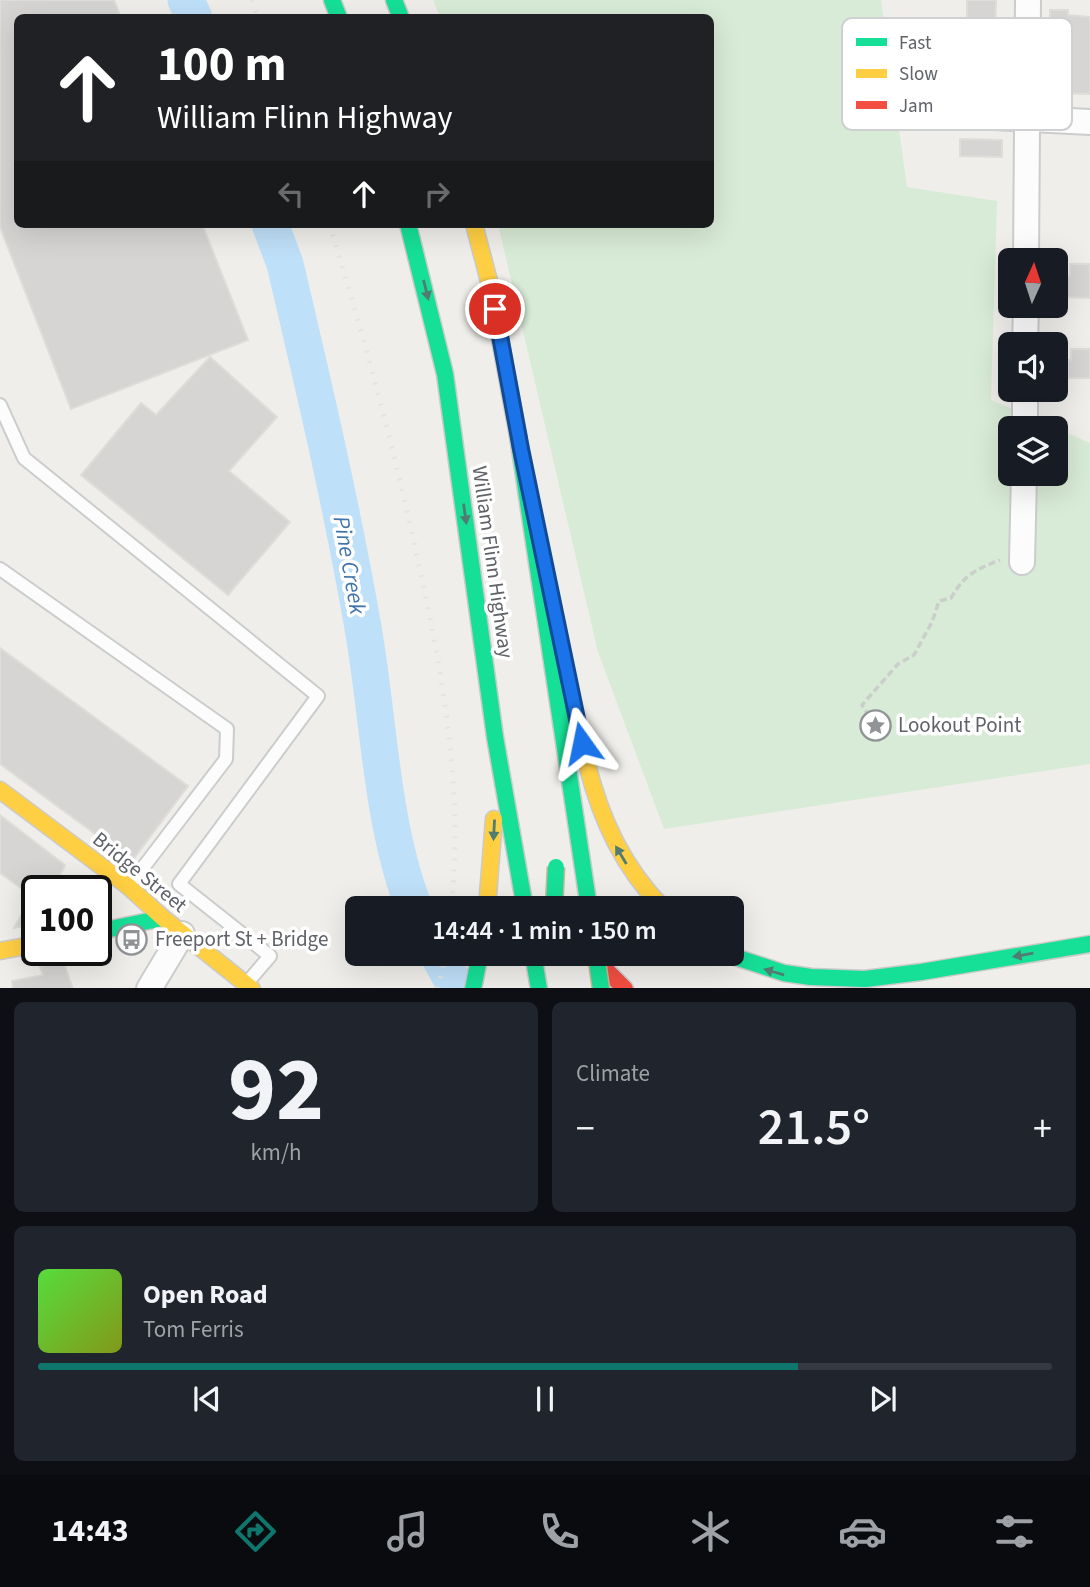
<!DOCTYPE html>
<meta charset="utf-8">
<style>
body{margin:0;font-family:"Source Sans 3",sans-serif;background:#20242c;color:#f1f3f6;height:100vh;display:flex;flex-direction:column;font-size:26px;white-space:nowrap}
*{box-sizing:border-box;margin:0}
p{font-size:23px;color:#9ea1a6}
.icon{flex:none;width:38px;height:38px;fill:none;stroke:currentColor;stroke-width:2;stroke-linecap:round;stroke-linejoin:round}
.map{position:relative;height:988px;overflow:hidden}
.panel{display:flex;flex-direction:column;gap:14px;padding:14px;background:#0d0f14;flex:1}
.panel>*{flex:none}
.guide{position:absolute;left:14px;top:14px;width:700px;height:214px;border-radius:10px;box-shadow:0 7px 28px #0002;background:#202124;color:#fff;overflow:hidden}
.needle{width:46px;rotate:3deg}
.controls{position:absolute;left:998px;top:248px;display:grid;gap:14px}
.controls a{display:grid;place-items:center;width:70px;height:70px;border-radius:10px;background:#171b24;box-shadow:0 7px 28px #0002;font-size:35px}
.speed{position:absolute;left:21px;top:875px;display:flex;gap:14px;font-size:35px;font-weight:700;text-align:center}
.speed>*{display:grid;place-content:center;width:91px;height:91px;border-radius:50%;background:#171b24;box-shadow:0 7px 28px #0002;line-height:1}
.speed .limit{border:4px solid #111;border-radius:10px;background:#fff;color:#111}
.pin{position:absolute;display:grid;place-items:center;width:60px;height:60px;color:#fff;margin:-30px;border:4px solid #fff;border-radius:50%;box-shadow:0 2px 7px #0007}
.me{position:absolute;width:77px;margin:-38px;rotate:348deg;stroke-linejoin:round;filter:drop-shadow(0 0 5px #0008)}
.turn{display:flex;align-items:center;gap:24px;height:147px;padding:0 28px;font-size:32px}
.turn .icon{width:91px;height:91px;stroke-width:2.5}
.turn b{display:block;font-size:49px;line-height:60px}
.lanes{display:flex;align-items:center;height:66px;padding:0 28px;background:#0003;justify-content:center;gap:35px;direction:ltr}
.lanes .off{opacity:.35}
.big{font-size:52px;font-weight:600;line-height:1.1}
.panel .card{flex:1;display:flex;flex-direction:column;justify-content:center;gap:10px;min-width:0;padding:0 24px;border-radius:10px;background:#20242c}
.panel .dial{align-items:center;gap:0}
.dial b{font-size:91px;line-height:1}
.song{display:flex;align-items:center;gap:21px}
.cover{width:84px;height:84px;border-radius:10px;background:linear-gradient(135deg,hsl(110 70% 55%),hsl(70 70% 35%))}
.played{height:7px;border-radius:4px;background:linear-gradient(90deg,#0f766e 75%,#363941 75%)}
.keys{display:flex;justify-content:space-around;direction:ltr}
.heat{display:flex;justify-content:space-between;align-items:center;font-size:38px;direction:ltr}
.panel .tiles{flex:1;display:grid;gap:14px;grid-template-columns:1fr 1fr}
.card:last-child{grid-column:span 2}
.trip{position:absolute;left:345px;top:896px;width:399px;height:70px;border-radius:10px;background:#171b24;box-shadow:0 7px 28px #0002;font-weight:600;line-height:70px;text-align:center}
.tabs{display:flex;height:112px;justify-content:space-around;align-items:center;background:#090b0e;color:#9ea1a6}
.tabs .icon{width:49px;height:49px}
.tabs .selected{color:#0f766e}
.tabs b{font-size:32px;color:#f1f3f6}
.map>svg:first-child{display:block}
</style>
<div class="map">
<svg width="1090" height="989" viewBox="0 0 1090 989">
<rect width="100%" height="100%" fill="#efeeea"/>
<!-- green -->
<path fill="#d8ebd6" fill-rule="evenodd" d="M433 0H881L907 187 997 201 991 400 1090 443V764L664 829 598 652 498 224H710V18L440 17ZM1010 429H1055V474H1010Z"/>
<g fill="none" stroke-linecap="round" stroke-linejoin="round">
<!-- river -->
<g stroke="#bfe0f9" stroke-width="37">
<polyline points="186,0 194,18"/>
<path d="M270 224 285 264C313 383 341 502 362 622 379 715 380 820 414 908"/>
<polyline points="438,954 457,989"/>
</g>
</g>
<!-- building -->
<g fill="#d6d5d3" stroke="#deddd9" stroke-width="2">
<polygon points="0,0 114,0 121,18 18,18 18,224 202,224 248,340 71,409 0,227"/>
<polygon points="967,0 996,0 995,42 937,42 937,20 967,22"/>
<polygon points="1050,10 1068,10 1068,15 1090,17 1090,94 1045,93 1045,65 1048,65 1050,57"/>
<polygon points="960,139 1002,140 1002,157 960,156"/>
<polygon points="1070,264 1090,264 1090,298 1064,297 1064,276 1070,276"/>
<polygon points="1071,349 1090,349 1090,378 1068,378 1068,360 1071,360"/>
<polygon points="210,357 277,417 229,471 290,522 228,595 81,475 141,403 156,415"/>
<polygon points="0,648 188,786 132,861 0,764"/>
<polygon points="0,815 65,865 52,891 37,891 37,924 14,928 32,896 0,873"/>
<polygon points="62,958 73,989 13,989 12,981 43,975 40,967"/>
</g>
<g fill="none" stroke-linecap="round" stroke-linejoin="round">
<defs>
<g id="lane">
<polyline points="0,405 24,458 318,696 179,884 270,956 247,983"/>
<polyline points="0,569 227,729 226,759 129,886"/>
</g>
<g id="street">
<polyline points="952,115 1090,122"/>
<polyline points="1026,261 1028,0"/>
<polyline points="1025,345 1026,306"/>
<polyline points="1025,429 1025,390"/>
<polyline points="1022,562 1024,474"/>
<polyline points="149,989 182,934"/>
</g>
<g id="fast">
<polyline points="332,0 339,18"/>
<polyline points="394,0 401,18"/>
<polyline points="408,224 445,374 495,737 525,908"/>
<polyline points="518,436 589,908"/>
<polyline points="96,932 163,918"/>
<polyline points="533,954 539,989"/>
<polyline points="726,954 784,973 811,977 865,979 921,972 1090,944"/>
<polyline points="473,989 480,954"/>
</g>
<g id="slow">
<polyline points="474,224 490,285 518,436"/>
<path d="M587 764C601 820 623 867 663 908"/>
<polyline points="0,790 129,887 163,918 252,989"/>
<polyline points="487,908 494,819"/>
<polyline points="0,951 37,944"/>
</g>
<polyline id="jam" points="590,954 625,989"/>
</defs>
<!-- lane casing -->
<use href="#lane" stroke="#cbcccc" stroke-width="16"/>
<!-- street casing -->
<use href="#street" stroke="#cbcccc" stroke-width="28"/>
<!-- fast casing -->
<use href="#fast" stroke="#cacacb" stroke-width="19"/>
<!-- slow casing -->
<use href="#slow" stroke="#cacacb" stroke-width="19"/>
<!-- jam casing -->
<use href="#jam" stroke="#cacacb" stroke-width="19"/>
<!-- path -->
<path stroke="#cacfcc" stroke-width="3.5" stroke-dasharray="7 3.5" stroke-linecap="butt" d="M875 725 862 705 898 664 914 655 932 622 939 601 951 598C965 574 975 570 1000 560"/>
<!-- lane -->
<use href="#lane" stroke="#fdfcfc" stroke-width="12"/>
<!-- street -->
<use href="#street" stroke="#fdfcfc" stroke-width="24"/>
<!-- fast -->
<use href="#fast" stroke="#16e098" stroke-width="16"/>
<!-- slow -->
<use href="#slow" stroke="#ffcf43" stroke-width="16"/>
<!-- jam -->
<use href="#jam" stroke="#f24e42" stroke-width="16"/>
<!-- rail -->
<g stroke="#e4e4e4" stroke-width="5" stroke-dasharray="2 9" stroke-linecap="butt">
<polyline points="252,0 258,18"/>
<path d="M329 224C363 332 392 441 416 552 442 669 464 787 451 908"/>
<polyline points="438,989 445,954"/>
</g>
<defs>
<g id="fast-bridge">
<polyline points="554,908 556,867"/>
<polyline points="596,954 601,989"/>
</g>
</defs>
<!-- fast-bridge casing -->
<use href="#fast-bridge" stroke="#c8b996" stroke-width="19" stroke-linecap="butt"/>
<!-- fast-bridge -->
<use href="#fast-bridge" stroke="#16e098" stroke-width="16"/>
</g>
<!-- one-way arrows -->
<defs><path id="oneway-solid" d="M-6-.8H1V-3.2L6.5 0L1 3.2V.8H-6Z" transform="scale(1.75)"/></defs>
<g fill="#507c72">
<use href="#oneway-solid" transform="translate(426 290) rotate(76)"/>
<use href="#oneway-solid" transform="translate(465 514) rotate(82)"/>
<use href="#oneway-solid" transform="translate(494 830) rotate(93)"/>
<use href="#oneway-solid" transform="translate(621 855) rotate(-121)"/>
<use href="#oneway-solid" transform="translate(1023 955) rotate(170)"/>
<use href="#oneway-solid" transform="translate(774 972) rotate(-164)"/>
</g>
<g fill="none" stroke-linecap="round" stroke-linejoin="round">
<defs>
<polyline id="route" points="495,309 521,449 582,743"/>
</defs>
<!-- route casing -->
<use href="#route" stroke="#114b97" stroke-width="18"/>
<!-- route -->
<use href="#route" stroke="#1a73e8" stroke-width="12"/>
</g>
<!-- icons -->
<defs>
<symbol id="sight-ring" viewBox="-11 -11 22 22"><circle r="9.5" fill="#fff" stroke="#919496" stroke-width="1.5"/><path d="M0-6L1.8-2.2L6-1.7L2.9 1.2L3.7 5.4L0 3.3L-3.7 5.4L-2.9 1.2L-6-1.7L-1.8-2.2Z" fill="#919496"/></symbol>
<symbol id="bus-ring" viewBox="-11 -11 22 22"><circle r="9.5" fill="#fff" stroke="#919496" stroke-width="1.5"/><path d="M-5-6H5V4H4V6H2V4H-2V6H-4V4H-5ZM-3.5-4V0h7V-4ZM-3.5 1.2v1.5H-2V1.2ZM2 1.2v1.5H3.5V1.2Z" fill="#919496"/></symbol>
</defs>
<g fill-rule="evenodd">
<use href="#sight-ring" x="858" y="708" width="35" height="35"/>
<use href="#bus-ring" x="114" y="922" width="35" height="35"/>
</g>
<g text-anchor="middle" stroke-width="7" stroke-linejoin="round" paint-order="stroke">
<!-- street labels -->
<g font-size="21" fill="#5f6368" stroke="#fff">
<text transform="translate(493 562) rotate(82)" y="7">William Flinn Highway</text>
<text transform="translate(140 872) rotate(39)" y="7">Bridge Street</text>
</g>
<!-- poi labels -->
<g font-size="21" fill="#5f6368" stroke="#fff" text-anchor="start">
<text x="898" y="732">Lookout Point</text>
<text x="155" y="946">Freeport St + Bridge</text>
</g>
<!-- water labels -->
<g font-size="23" font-style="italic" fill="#4174aa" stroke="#fff">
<text transform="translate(350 565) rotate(80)" y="8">Pine Creek</text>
</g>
</g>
<!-- legend -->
<rect x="842" y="18" width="230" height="112" rx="10" fill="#fff" stroke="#cfd0d2" stroke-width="2"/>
<rect x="856" y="38" width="31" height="8" fill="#16e098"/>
<rect x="856" y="69" width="31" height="9" fill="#ffcf43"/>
<rect x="856" y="101" width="31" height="8" fill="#f24e42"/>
<g font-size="19" fill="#5f6368">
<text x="899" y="49">Fast</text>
<text x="899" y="80">Slow</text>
<text x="899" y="112">Jam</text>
</g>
</svg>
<div class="controls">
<a><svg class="needle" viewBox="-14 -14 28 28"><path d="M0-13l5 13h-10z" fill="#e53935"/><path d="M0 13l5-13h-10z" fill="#9ea1a6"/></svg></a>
<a><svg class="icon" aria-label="sound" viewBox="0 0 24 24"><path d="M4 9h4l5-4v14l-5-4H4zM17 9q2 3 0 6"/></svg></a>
<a><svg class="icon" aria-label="layers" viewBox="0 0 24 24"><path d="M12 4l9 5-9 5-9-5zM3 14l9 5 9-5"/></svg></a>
</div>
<div class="speed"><div class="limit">100</div></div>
<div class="pin" style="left:495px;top:309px;background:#d93025"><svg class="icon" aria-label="arrive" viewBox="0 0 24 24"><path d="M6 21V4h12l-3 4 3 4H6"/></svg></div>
<svg class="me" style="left:582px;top:743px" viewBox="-20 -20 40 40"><path d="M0-17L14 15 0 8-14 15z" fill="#1a73e8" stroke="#fff" stroke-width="4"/></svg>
<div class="trip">14:44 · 1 min · 150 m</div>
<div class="guide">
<div class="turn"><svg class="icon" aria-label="ahead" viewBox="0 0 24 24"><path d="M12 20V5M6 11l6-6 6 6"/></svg><div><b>100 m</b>William Flinn Highway</div></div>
<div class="lanes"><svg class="icon off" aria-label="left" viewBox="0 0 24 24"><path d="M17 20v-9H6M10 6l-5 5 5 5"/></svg><svg class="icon" aria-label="ahead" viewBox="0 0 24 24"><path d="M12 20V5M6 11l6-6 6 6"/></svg><svg class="icon off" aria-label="right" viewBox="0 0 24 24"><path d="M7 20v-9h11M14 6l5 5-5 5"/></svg></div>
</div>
</div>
<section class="panel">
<div class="tiles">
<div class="card dial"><b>92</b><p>km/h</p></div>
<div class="card"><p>Climate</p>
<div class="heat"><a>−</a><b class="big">21.5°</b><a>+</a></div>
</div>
<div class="card">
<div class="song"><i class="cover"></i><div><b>Open Road</b><p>Tom Ferris</p></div></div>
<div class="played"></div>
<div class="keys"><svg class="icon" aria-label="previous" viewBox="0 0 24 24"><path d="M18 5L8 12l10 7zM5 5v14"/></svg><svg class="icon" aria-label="pause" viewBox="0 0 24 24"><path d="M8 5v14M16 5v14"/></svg><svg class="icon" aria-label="next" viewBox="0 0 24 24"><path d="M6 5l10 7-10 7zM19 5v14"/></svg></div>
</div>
</div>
</section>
<nav class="tabs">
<b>14:43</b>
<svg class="icon selected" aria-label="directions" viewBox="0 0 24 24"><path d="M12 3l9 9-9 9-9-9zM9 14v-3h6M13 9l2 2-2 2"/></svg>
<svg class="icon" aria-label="music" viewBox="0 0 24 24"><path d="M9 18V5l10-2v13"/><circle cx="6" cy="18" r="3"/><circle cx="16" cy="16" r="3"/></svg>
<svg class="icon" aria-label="phone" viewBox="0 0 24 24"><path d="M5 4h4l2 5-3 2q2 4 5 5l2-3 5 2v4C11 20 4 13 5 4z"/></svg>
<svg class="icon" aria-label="climate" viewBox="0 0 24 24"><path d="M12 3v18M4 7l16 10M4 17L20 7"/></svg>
<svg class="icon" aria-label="car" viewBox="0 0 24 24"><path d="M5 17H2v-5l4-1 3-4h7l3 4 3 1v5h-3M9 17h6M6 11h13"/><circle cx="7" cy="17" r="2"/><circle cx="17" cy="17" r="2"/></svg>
<svg class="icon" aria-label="filters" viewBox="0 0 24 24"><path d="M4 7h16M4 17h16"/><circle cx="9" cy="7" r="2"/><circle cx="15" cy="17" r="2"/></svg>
</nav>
